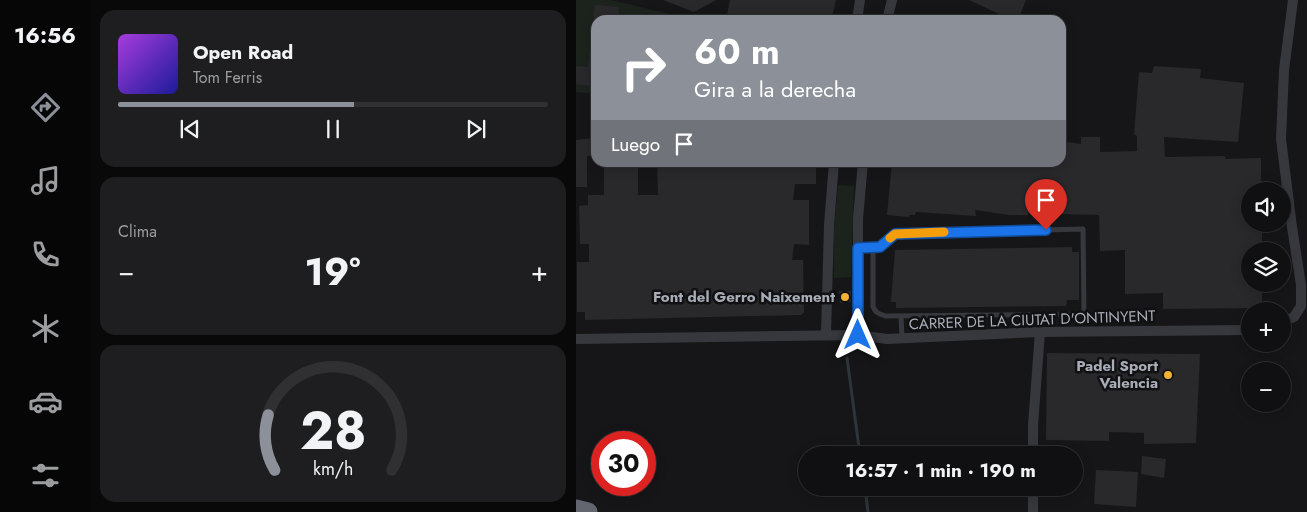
<!DOCTYPE html>
<html lang="es">
<meta charset="utf-8">
<style>
body{margin:0;font-family:Jost,sans-serif;background:#1e1e20;color:#f1f3f6;height:100vh;display:flex;flex-direction:column;font-size:19px;white-space:nowrap}
*{box-sizing:border-box;margin:0}
p{font-size:16px;color:#9c9d9f}
.icon{flex:none;width:28px;height:28px;fill:none;stroke:currentColor;stroke-width:2;stroke-linecap:round;stroke-linejoin:round}
.map{position:relative;flex:1;overflow:hidden}
.sheet{display:flex;flex-direction:column;gap:10px;padding:10px;background:#09090a;width:486px}
.sheet>*{flex:none}
.hud{position:absolute;left:15px;top:15px;width:475px;height:152px;border-radius:15px;box-shadow:0 2px 12px #0003,0 0 0 1px #303032;background:#8c9099;color:#fff;overflow:hidden}
.buttons{position:absolute;left:665px;top:182px;display:grid;gap:10px}
.buttons a{display:grid;place-items:center;width:50px;height:50px;border-radius:50%;background:#101012;box-shadow:0 2px 12px #0003,0 0 0 1px #303032;font-size:25px}
.speed{position:absolute;left:15px;top:431px;display:flex;gap:10px;font-size:25px;font-weight:700;text-align:center}
.speed>*{display:grid;place-content:center;width:65px;height:65px;border-radius:50%;background:#101012;box-shadow:0 2px 12px #0003,0 0 0 1px #303032;line-height:1}
.speed .limit{border:8px solid #d22;background:#fff;color:#111}
.pin{position:absolute;display:grid;place-items:center;width:42px;height:42px;color:#fff;margin:-51px -21px;border-radius:50% 50% 50% 0;rotate:-45deg;box-shadow:0 0 5px #0007}
.pin .icon{rotate:45deg}
.me{position:absolute;width:55px;margin:-28px;rotate:0deg;stroke-linejoin:round;filter:drop-shadow(0 0 4px #0008)}
.turn{display:flex;align-items:center;gap:18px;height:105px;padding:0 20px;font-size:22px}
.turn .icon{width:65px;height:65px;stroke-width:2.5}
.turn b{display:block;font-size:35px;line-height:42px}
.then{display:flex;align-items:center;height:48px;padding:0 20px;background:#0003;gap:10px;font-size:19px}
.big{font-size:38px;font-weight:700;line-height:1.1}
.sheet .widget{flex:1;display:flex;flex-direction:column;justify-content:center;gap:8px;min-width:0;padding:0 18px;border-radius:15px;background:#1e1e20}
.sheet .dial{align-items:center;gap:0}
.dial svg{height:130px;overflow:visible;fill:none;stroke:#303032;stroke-width:7;stroke-linecap:round;text-anchor:middle}
.dial text{fill:#f1f3f6;stroke:none}
.song{display:flex;align-items:center;gap:15px}
.cover{width:60px;height:60px;border-radius:8px;background:linear-gradient(135deg,hsl(280 70% 55%),hsl(240 70% 35%))}
.played{height:5px;border-radius:2px;background:linear-gradient(90deg,#8c9099 55%,#303032 55%)}
.keys{display:flex;justify-content:space-around;direction:ltr}
.heat{display:flex;justify-content:space-between;align-items:center;font-size:28px;direction:ltr}
.trip{position:absolute;left:222px;top:446px;width:285px;height:50px;border-radius:25px;background:#101012;box-shadow:0 2px 12px #0003,0 0 0 1px #303032;font-weight:700;line-height:50px;text-align:center}
main{display:flex;flex:1;min-height:0}
.tabs{display:flex;flex-direction:column;width:90px;justify-content:space-around;align-items:center;background:#060607;color:#9c9d9f}
.tabs .icon{width:35px;height:35px}
.tabs .on{color:#8c9099}
.tabs b{font-size:22px;color:#f1f3f6}
.map>svg:first-child{display:block}
</style>
<main>
<nav class="tabs">
<b>16:56</b>
<svg class="icon on" aria-label="directions" viewBox="0 0 24 24"><path d="M12 3l9 9-9 9-9-9zM9 14v-3h6M13 9l2 2-2 2"/></svg>
<svg class="icon" aria-label="music" viewBox="0 0 24 24"><path d="M9 18V5l10-2v13"/><circle cx="6" cy="18" r="3"/><circle cx="16" cy="16" r="3"/></svg>
<svg class="icon" aria-label="phone" viewBox="0 0 24 24"><path d="M5 4h4l2 5-3 2q2 4 5 5l2-3 5 2v4C11 20 4 13 5 4z"/></svg>
<svg class="icon" aria-label="climate" viewBox="0 0 24 24"><path d="M12 3v18M4 7l16 10M4 17L20 7"/></svg>
<svg class="icon" aria-label="car" viewBox="0 0 24 24"><path d="M5 17H2v-5l4-1 3-4h7l3 4 3 1v5h-3M9 17h6M6 11h13"/><circle cx="7" cy="17" r="2"/><circle cx="17" cy="17" r="2"/></svg>
<svg class="icon" aria-label="filters" viewBox="0 0 24 24"><path d="M4 7h16M4 17h16"/><circle cx="9" cy="7" r="2"/><circle cx="15" cy="17" r="2"/></svg>
</nav>
<section class="sheet">
<div class="widget">
<div class="song"><i class="cover"></i><div><b>Open Road</b><p>Tom Ferris</p></div></div>
<div class="played"></div>
<div class="keys"><svg class="icon" aria-label="previous" viewBox="0 0 24 24"><path d="M18 5L8 12l10 7zM5 5v14"/></svg><svg class="icon" aria-label="pause" viewBox="0 0 24 24"><path d="M8 5v14M16 5v14"/></svg><svg class="icon" aria-label="next" viewBox="0 0 24 24"><path d="M6 5l10 7-10 7zM19 5v14"/></svg></div>
</div>
<div class="widget"><p>Clima</p>
<div class="heat"><a>−</a><b class="big">19°</b><a>+</a></div>
</div>
<div class="widget dial"><svg viewBox="0 0 100 80">
<path d="M14 69A42 42 0 1 1 86 69"/>
<path d="M14 69A42 42 0 0 1 10 35" stroke="#8c9099"/>
<text x="50" y="56" font-size="32" font-weight="700">28</text>
<text x="50" y="72" font-size="11">km/h</text>
</svg></div>
</section>
<div class="map">
<svg width="731" height="512" viewBox="0 0 731 512">
<rect width="100%" height="100%" fill="#161618"/>
<!-- green -->
<g fill="#1c231d">
<polygon points="0,0 35,0 119,20 20,20 20,94 0,92"/>
<polygon points="262,185 278,186 275,277 258,278 258,230"/>
</g>
<g fill="none" stroke-linecap="round" stroke-linejoin="round">
<!-- stream -->
<g stroke="#2c353c" stroke-width="3">
<polyline points="271,358 284,455"/>
<polyline points="289,488 292,512"/>
</g>
</g>
<!-- building -->
<g fill="#29292c">
<polygon points="87,0 140,0 118,12"/>
<polygon points="154,0 260,0 255,20 150,20"/>
<polygon points="393,0 450,0 442,20 436,20"/>
<polygon points="19,5 43,7 42,20 17,20"/>
<polygon points="15,40 20,40 20,87 0,84 0,66 12,67"/>
<polygon points="578,66 625,69 624,78 668,83 662,142 588,137 589,157 649,156 650,159 685,158 685,191 674,191 674,224 686,224 686,251 674,251 674,284 686,284 686,308 587,309 587,293 549,294 549,250 524,251 523,215 480,214 466,209 454,208 452,215 433,215 399,210 400,216 340,212 339,215 333,215 333,217 311,215 316,162 485,162 485,141 505,144 505,137 524,137 524,152 561,151 561,136 558,134 563,72 576,73"/>
<polygon points="18,138 18,155 11,156 11,187 0,187 0,140"/>
<polygon points="28,162 62,162 62,195 82,195 81,162 240,162 240,184 219,184 217,200 233,200 233,245 218,244 216,260 227,260 228,312 225,315 9,320 9,312 1,312 1,262 13,262 13,244 4,244 3,206 12,205 12,195 28,195"/>
<polygon points="496,247 496,252 503,252 503,300 491,300 490,306 320,308 320,302 315,302 319,250"/>
<polygon points="263,291 275,291 275,302 264,303"/>
<polygon points="471,353 624,354 620,443 568,444 568,433 533,432 533,441 470,440"/>
<polygon points="566,456 590,459 588,478 565,474"/>
<polygon points="520,470 562,472 560,507 518,504"/>
</g>
<g fill="none" stroke-linecap="round" stroke-linejoin="round">
<!-- service -->
<g stroke="#37383d" stroke-width="5">
<path d="M282 248 304 247 319 234 507 229 508 314 310 316C303 314 299 313 297 306V247"/>
<polyline points="325,316 326,338"/>
</g>
<!-- minor -->
<g stroke="#37383d" stroke-width="10">
<polyline points="281,20 284,0"/>
<polyline points="311,20 316,0"/>
<polyline points="706,322 718,317 725,306 725,285 716,227 705,139 708,70 717,0"/>
<polyline points="250,335 253,225 258,162"/>
<polyline points="282,335 282,219 287,162"/>
<polyline points="0,339 282,335 311,339 464,332 674,330"/>
<polyline points="457,455 457,425 464,332"/>
<polyline points="457,488 457,512"/>
</g>
<!-- motorway -->
<polyline stroke="#63666e" stroke-width="19" points="0,509 12,512"/>
</g>
<g fill="none" stroke-linecap="round" stroke-linejoin="round">
<defs>
<polyline id="route" points="282,335 282,248 304,247 319,234 470,230"/>
</defs>
<!-- route casing -->
<use href="#route" stroke="#114b97" stroke-width="12"/>
<!-- route -->
<use href="#route" stroke="#1a73e8" stroke-width="9"/>
<!-- slow -->
<polyline stroke="#f59e0b" stroke-width="9" points="314,238 319,234 368,232"/>
</g>
<!-- markers -->
<g fill="#f2b134" stroke="#111113" stroke-width="2">
<circle cx="269" cy="297" r="5"/>
<circle cx="592" cy="375" r="5"/>
</g>
<g text-anchor="middle" stroke-width="5" stroke-linejoin="round" paint-order="stroke">
<!-- poi labels -->
<g font-size="15" font-weight="bold" fill="#a8adb8" stroke="#111113" text-anchor="end">
<text x="259" y="302">Font del Gerro Naixement</text>
<text x="582" y="371">Padel Sport<tspan x="582" dy="17">Valencia</tspan></text>
</g>
<!-- street labels -->
<g font-size="15" fill="#a8adb8" stroke="#111113">
<text transform="translate(456 320) rotate(-2)" y="5">CARRER DE LA CIUTAT D'ONTINYENT</text>
</g>
</g>
</svg>
<div class="buttons">
<a><svg class="icon" aria-label="sound" viewBox="0 0 24 24"><path d="M4 9h4l5-4v14l-5-4H4zM17 9q2 3 0 6"/></svg></a>
<a><svg class="icon" aria-label="layers" viewBox="0 0 24 24"><path d="M12 4l9 5-9 5-9-5zM3 14l9 5 9-5"/></svg></a>
<a>+</a>
<a>−</a>
</div>
<div class="speed"><div class="limit">30</div></div>
<div class="pin" style="left:470px;top:230px;background:#d93025"><svg class="icon" aria-label="arrive" viewBox="0 0 24 24"><path d="M6 21V4h12l-3 4 3 4H6"/></svg></div>
<svg class="me" style="left:282px;top:335px" viewBox="-20 -20 40 40"><path d="M0-17L14 15 0 8-14 15z" fill="#1a73e8" stroke="#fff" stroke-width="4"/></svg>
<div class="trip">16:57 · 1 min · 190 m</div>
<div class="hud">
<div class="turn"><svg class="icon" aria-label="right" viewBox="0 0 24 24"><path d="M7 20v-9h11M14 6l5 5-5 5"/></svg><div><b>60 m</b>Gira a la derecha</div></div>
<div class="then">Luego<svg class="icon" aria-label="arrive" viewBox="0 0 24 24"><path d="M6 21V4h12l-3 4 3 4H6"/></svg></div>
</div>
</div>
</main>
